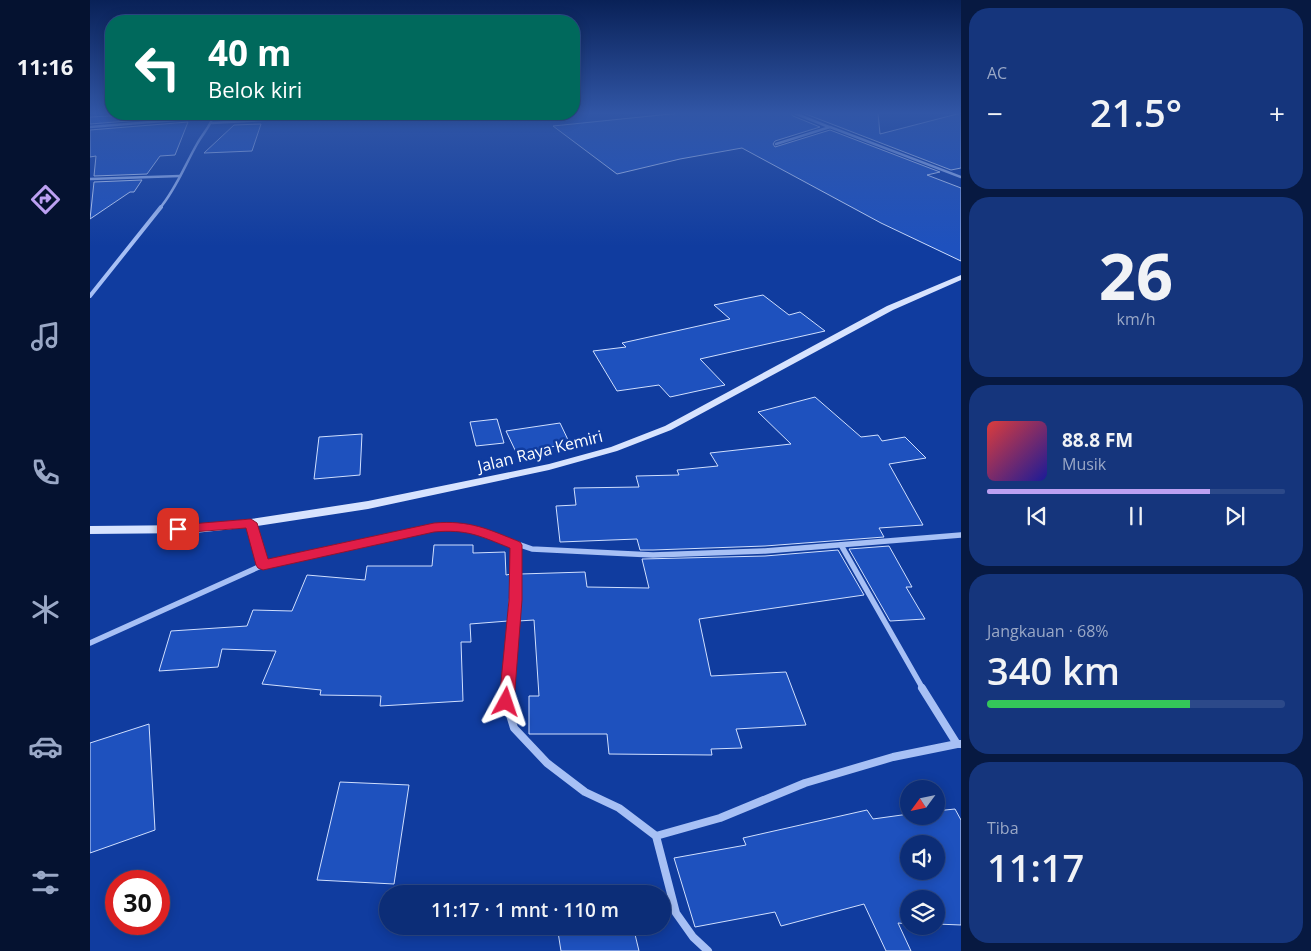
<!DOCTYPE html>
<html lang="id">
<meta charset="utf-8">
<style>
body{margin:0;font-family:"Open Sans",sans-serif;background:#15357c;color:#f1f3f6;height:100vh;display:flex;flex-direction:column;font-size:19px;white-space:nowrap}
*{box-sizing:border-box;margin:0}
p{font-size:16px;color:#9aa8c6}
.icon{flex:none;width:28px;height:28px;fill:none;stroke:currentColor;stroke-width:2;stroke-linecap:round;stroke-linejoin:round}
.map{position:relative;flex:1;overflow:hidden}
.sheet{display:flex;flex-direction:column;gap:8px;padding:8px;background:#071941;width:350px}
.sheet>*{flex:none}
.top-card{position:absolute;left:15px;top:15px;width:475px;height:105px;border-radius:20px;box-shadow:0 2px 12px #0003,0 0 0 1px #2c4989;background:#00695c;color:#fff;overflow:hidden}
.needle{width:32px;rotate:237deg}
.tools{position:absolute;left:810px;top:780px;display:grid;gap:10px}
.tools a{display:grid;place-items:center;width:45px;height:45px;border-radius:50%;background:#0c2d77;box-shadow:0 2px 12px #0003,0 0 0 1px #2c4989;font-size:25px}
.speed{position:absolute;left:15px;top:870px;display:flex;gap:10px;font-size:25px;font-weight:700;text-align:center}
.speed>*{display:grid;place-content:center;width:65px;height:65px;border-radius:50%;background:#0c2d77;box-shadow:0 2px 12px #0003,0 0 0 1px #2c4989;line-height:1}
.speed .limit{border:8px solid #d22;background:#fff;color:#111}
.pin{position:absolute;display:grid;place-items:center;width:42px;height:42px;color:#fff;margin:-21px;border-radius:10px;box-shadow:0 2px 8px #0006}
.me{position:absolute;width:55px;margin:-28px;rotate:5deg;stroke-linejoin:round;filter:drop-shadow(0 0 4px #0008)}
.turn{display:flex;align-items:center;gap:18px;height:105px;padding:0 20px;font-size:22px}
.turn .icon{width:65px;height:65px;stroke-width:2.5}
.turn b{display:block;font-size:35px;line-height:42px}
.big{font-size:38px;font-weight:600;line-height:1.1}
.sheet .tile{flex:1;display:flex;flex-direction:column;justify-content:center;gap:8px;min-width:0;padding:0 18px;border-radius:20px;background:#15357c}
.sheet .dial{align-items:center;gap:0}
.dial b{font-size:65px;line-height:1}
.song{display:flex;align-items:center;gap:15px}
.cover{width:60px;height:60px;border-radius:8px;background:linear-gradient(135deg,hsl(0 70% 55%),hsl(240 70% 35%))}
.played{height:5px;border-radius:2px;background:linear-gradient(90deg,#bca0f2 75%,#2c4989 75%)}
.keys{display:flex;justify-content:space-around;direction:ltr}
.heat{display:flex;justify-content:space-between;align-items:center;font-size:28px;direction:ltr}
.charge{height:8px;border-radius:4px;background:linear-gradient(90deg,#34c759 68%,#2c4989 0)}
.trip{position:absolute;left:289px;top:885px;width:292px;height:50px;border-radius:25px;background:#0c2d77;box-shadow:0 2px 12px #0003,0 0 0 1px #2c4989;font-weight:600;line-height:50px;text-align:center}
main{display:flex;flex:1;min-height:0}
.menu{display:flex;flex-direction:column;width:90px;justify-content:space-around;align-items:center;background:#051230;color:#9aa8c6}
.menu .icon{width:35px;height:35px}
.menu .on{color:#bca0f2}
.menu b{font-size:22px;color:#f1f3f6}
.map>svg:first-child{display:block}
</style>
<main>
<nav class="menu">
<b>11:16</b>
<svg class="icon on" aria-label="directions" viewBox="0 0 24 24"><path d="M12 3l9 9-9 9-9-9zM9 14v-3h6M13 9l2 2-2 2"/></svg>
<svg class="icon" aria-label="music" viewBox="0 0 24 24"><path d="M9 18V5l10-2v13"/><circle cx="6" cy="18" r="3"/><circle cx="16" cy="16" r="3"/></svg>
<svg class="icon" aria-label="phone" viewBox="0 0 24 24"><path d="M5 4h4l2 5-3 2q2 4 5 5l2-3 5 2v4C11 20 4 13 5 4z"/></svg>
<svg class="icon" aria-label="climate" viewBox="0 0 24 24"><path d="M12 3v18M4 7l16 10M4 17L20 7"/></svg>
<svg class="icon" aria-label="car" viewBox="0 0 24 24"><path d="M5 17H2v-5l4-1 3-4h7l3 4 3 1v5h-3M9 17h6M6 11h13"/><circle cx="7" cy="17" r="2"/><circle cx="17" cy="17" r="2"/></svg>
<svg class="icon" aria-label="filters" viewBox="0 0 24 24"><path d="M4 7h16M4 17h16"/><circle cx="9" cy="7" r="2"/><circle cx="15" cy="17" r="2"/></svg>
</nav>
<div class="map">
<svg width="871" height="951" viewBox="0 0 871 951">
<rect width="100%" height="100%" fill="#103c9f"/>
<!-- building -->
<g fill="#1e51be" stroke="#d0dffe" fill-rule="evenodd">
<polygon points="590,113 701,113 703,116 730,127 685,141 683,144 685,147 740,130 850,172 837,175 871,188 871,261 791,223 652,148 590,159 527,174 463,126"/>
<polygon points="713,113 788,113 790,134 871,113 871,168 861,170"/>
<polygon points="58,114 101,114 100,116 0,124 0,117"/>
<polygon points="98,122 85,155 70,156 57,174 4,176 6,156 0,157 0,130"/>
<polygon points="171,124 162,151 114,153 144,125"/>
<polygon points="52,180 44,192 40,192 0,219 4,182"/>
<polygon points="673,295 699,315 710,312 735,331 610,359 635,385 580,397 569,385 527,391 503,351 536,347 532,343 640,319 624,305"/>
<polygon points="725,397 771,437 788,435 792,441 815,437 836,458 799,464 833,525 789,528 794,537 675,546 563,550 550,550 547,539 470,542 466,506 486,505 484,488 549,487 546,476 589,475 587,470 628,466 620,453 701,444 668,412"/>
<polygon points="407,419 414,443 386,446 380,422"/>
<polygon points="470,423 480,444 426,452 416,431"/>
<polygon points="272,434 270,475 224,479 229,437"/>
<polygon points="344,545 383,545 383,553 415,552 416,575 421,574 418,621 380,624 381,642 371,642 373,701 290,706 291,696 230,695 231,690 172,684 186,651 132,649 128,667 69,671 81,631 157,626 163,610 202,611 217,575 275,580 277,566 342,566"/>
<polygon points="799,546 822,587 816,587 835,619 800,621 759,549"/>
<polygon points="748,550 774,595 609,619 621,676 696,672 716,725 646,729 652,748 621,749 622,755 519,754 517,734 439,734 439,696 449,696 444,620 428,621 430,574 495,572 497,587 559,588 552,559 675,556"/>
<polygon points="59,724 65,830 0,853 0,743"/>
<polygon points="250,782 319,785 304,884 227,880"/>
<path d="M865 809 871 820V925L846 924V899H819V924L808 923 821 951H796L774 904 691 926 685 912 605 927 584 858 656 845 653 838 777 810 783 819 819 814V816H846V811ZM819 844H846V871H819Z"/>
<polygon points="467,926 543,926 549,951 471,951"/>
</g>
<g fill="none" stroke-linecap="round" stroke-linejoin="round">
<!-- street-far3 -->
<g stroke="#a7c0f5" stroke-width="2.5">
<polyline points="704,113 739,127"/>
<polyline points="122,123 276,114"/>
<polyline points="0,127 122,117"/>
<polyline points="686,144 740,127 871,177"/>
<polyline points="0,179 90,176"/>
<path d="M70 208C86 189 95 165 107 144 113 133 121 126 124 114"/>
</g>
<!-- street-far2 -->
<polyline stroke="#a7c0f5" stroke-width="4" points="0,296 71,207"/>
<!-- street-far1 -->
<g stroke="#a7c0f5" stroke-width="5.5">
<polyline points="161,523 173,565"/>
<polyline points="751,545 833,689"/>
<polyline points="0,643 173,565 344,527 381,528 442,549 563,555 675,551 871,535"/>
<polyline points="417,689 425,600 426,545"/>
</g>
<!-- street -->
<g stroke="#a7c0f5" stroke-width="8">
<polyline points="417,688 416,702 424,728 457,763 495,792 529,808 566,836 586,913 603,937 618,951"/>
<polyline points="832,688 867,744 871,744"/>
<polyline points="566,836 630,818 715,783 803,757 867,744"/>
</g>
<!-- secondary -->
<polygon fill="#d7e3fe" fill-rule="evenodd" points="871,275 871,280 803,310 581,430 527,451 459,470 278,509 161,527 105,533 0,534 0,526 105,525 161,519 278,501 459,464 521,447 575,426 797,306"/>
</g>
<!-- sky -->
<linearGradient id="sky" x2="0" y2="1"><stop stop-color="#092157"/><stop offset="0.46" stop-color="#3156a6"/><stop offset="1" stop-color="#3156a6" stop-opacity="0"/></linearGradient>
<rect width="871" height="246" fill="url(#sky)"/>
<!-- route -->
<path fill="#e11d48" stroke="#92132f" d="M161 519 167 523 178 559 344 523C380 520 398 529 430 542L432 545V600L424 702 422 707 416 709 411 707 409 702 419 600 420 548C390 536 377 529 344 532L173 570 168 568 166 565 156 528 88 533 82 529 88 525Z"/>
<g text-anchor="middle" stroke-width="5" stroke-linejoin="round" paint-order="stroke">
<!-- street labels -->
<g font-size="16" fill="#fff" stroke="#103c9f">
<text transform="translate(450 451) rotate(-14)" y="6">Jalan Raya Kemiri</text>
</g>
</g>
</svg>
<div class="tools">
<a><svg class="needle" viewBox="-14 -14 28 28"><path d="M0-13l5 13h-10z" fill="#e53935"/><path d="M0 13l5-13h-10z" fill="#9aa8c6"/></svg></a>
<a><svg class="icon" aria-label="sound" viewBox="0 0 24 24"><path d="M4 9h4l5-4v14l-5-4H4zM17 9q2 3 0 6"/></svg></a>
<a><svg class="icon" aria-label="layers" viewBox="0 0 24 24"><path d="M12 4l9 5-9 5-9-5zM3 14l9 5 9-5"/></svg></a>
</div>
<div class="speed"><div class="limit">30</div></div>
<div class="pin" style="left:88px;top:529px;background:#d93025"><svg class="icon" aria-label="arrive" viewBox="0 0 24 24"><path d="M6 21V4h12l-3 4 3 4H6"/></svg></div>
<svg class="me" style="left:416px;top:702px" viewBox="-20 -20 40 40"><path d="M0-17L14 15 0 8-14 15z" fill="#e11d48" stroke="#fff" stroke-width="4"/></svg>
<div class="trip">11:17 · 1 mnt · 110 m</div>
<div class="top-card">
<div class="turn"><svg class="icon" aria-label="left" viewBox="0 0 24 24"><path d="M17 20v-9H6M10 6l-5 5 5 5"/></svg><div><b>40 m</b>Belok kiri</div></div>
</div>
</div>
<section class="sheet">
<div class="tile"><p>AC</p>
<div class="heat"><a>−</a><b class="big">21.5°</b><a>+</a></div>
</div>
<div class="tile dial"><b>26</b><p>km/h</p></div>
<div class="tile">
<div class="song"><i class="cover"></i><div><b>88.8 FM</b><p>Musik</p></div></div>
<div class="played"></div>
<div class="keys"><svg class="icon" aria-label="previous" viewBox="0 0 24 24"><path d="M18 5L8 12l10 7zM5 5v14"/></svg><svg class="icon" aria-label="pause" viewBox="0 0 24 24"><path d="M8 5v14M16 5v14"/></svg><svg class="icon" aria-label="next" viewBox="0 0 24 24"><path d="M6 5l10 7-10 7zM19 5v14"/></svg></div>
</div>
<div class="tile"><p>Jangkauan · 68%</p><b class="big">340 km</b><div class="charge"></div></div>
<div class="tile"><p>Tiba</p><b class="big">11:17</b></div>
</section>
</main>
